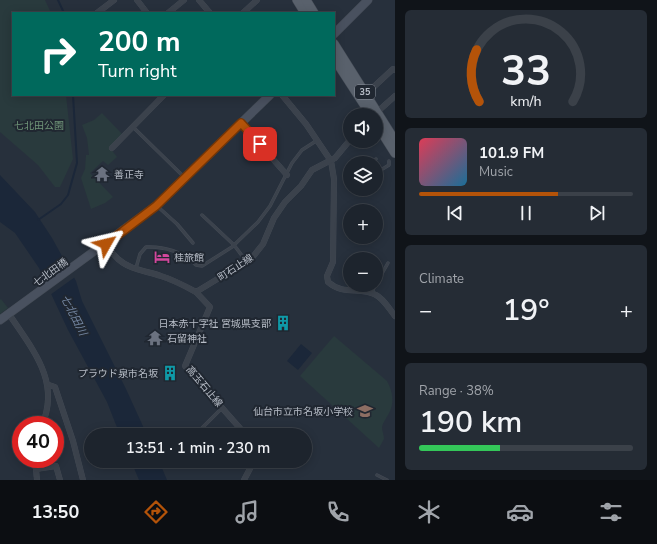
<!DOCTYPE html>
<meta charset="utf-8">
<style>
body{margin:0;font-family:"Nunito Sans","Noto Sans JP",sans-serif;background:#252c35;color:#f1f3f6;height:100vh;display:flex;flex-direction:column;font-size:15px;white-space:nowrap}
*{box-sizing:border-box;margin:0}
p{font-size:13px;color:#a0a4aa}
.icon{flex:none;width:22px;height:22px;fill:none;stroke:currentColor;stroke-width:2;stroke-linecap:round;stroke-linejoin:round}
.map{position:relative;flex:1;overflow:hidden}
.drawer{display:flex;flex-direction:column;gap:10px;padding:10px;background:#101419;width:262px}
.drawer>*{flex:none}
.hud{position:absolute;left:12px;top:12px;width:323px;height:84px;border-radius:0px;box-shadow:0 2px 10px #0003,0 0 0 1px #3b4149;background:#00695c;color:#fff;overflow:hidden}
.controls{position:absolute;left:343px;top:108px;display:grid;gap:8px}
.controls a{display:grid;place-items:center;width:40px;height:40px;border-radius:50%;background:#1d242d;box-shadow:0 2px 10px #0003,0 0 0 1px #3b4149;font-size:20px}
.speed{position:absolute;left:12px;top:416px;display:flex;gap:8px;font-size:20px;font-weight:700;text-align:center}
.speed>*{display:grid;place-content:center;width:52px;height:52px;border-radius:50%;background:#1d242d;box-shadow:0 2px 10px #0003,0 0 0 1px #3b4149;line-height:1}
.speed .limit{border:6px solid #d22;background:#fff;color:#111}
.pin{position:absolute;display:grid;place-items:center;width:34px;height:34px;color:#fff;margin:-17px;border-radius:8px;box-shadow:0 2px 6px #0006}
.me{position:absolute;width:44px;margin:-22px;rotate:53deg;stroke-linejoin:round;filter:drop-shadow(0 0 3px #0008)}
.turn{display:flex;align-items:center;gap:14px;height:84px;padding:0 20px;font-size:18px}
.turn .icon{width:52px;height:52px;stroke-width:2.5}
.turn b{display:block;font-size:28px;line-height:34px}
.big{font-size:30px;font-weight:600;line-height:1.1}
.drawer .widget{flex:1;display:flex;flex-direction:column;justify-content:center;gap:6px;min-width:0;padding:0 14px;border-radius:6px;background:#252c35}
.drawer .dial{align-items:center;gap:0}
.dial svg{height:104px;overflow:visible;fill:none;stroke:#3b4149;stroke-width:7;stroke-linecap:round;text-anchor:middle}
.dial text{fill:#f1f3f6;stroke:none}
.song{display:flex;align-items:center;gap:12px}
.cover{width:48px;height:48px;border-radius:6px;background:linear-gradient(135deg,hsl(350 70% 55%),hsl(200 70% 35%))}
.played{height:4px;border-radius:2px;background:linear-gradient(90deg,#b45309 65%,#3b4149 65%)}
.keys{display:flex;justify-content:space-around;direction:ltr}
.heat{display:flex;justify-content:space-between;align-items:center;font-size:22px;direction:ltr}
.charge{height:6px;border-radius:3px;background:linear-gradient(90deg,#34c759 38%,#3b4149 0)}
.trip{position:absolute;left:84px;top:428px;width:228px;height:40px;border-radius:20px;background:#1d242d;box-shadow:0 2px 10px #0003,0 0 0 1px #3b4149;font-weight:600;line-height:40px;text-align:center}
.tab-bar{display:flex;height:64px;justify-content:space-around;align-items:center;background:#0c0e12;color:#a0a4aa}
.tab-bar .icon{width:28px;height:28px}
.tab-bar .on{color:#b45309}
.tab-bar b{font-size:18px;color:#f1f3f6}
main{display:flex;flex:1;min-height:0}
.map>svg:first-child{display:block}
</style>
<main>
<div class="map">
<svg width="395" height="480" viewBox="0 0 395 480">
<rect width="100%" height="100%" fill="#27303c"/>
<!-- green -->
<g fill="#293a3d">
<polygon points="0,0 45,0 51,13 13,13 13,95 66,95 73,159 60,187 55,187 38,165 0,132"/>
<polygon points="102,113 122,134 110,148 117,157 108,165 103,161 90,173 113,197 105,203 91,209 81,178 85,169 86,155 89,155 87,138 82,125 94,120"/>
<polygon points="1,299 8,308 0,314 0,300"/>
<path d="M334 336 387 381C393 392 395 404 388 415 386 419 383 422 382 427 382 431 384 435 384 439L379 448 300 376Z"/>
</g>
<!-- water -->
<g fill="#1b2739">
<polygon points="0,175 35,212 52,238 76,281 82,301 126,389 147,435 120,435 107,402 68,330 39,268 15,233 0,222"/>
<polygon points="301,344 312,353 298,370 287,361"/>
<polygon points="131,461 159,461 167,480 139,480"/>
</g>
<!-- pier -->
<polygon fill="#27303c" points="67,261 75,277 50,295 42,280"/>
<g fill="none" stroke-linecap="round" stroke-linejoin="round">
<!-- stream -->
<g stroke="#1b2739" stroke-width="2">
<polyline points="58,0 64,13"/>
<polyline points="38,220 61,204 68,195 77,163 73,95"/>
</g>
<defs>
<g id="lane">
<polyline points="134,128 183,176"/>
<polyline points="372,163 376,159"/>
<polyline points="376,173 389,165 389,161"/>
<polyline points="157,206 177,224 193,243"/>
<polyline points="202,215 234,245 246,261"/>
<path d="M136 268 140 254 146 247C164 246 183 252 196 265L202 266 232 247 258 222 270 206 292 163 302 150 316 141"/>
<polyline points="376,284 388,263"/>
<polyline points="372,293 375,285"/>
<polyline points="195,435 222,408"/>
<polyline points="377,475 387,480"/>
</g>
<g id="street">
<polyline points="137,0 147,13"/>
<polyline points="199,0 210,13"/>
<polyline points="97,13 114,0"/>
<polyline points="168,13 184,0"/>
<polyline points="243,13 257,0"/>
<polyline points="366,94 393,69 395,70"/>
<path d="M282 95 306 124 331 161 334 179 333 262 327 276 328 282C344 296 360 286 376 295 384 299 389 309 395 316"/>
<polyline points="376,113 395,96"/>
<polyline points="241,123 287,175"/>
<polyline points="112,148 164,95"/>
<path d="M105 244C109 249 113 254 118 259 130 270 147 271 161 276 174 280 185 286 196 292L252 258 263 244 274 218 285 202 301 186 312 170 335 158 350 140"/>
<polyline points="196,292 210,307 185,366 246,435"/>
<path d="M9 314C32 349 61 381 42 425"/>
<polyline points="49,385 55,387 73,441 83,480"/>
<polyline points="35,459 37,480"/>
<polyline points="36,469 56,466 60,480"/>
<polyline points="244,480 254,461"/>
</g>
<g id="secondary">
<polyline points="334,34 368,0"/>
<polyline points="0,320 156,206 270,95"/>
</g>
<g id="primary">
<polyline points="297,0 305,13"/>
<polyline points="306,0 314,13"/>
<polyline points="334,44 395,141"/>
<polyline points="334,58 371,115"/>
<polyline points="376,123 395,153"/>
</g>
</defs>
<!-- lane casing -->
<use href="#lane" stroke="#444b55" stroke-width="3.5"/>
<!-- street casing -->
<use href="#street" stroke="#444b55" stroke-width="6"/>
<!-- secondary casing -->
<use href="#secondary" stroke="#444b55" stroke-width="9"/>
<!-- primary casing -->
<use href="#primary" stroke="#444b55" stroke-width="10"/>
<!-- lane -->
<use href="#lane" stroke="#3b424c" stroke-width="2.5"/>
<!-- street -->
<use href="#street" stroke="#3b424c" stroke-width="5.5"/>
<!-- secondary -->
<use href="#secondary" stroke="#49515f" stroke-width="8"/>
<!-- primary -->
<use href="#primary" stroke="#59616c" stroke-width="9"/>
</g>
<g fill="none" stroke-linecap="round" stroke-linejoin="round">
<defs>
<polyline id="route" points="106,244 156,206 241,123 260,144"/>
</defs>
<!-- route casing -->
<use href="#route" stroke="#753606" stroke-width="10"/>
<!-- route -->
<use href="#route" stroke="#b45309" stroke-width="7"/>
</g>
<!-- icons -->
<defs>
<symbol id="temple-bare" viewBox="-9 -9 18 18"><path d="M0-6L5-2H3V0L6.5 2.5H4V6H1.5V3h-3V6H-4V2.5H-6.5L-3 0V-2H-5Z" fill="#6b7280" stroke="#202731" stroke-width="2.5" paint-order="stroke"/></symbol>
<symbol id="hotel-bare" viewBox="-9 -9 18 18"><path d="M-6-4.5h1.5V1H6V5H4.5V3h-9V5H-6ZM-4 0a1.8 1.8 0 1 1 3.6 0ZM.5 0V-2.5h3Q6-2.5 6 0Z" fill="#d1479c" stroke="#202731" stroke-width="2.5" paint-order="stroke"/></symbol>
<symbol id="building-bare" viewBox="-9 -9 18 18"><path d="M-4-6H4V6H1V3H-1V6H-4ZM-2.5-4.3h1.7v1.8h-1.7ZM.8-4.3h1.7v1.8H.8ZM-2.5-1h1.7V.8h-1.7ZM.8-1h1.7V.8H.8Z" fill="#0f9aa8" stroke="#202731" stroke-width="2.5" paint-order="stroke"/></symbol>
<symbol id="school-bare" viewBox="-9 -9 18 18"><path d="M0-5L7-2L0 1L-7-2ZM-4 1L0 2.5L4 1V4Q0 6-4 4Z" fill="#8d6e63" stroke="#202731" stroke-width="2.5" paint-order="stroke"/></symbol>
</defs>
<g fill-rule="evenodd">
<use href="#temple-bare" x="91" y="163" width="22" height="22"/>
<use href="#hotel-bare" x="151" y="246" width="22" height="22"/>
<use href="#building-bare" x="272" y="312" width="22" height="22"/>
<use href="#temple-bare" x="144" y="327" width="22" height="22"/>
<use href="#building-bare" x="159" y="362" width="22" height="22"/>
<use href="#school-bare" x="354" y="400" width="22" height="22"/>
</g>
<g text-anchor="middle" stroke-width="4" stroke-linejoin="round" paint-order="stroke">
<!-- shield labels -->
<rect fill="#202731" stroke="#8a909a" stroke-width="1" x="355" y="85" width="20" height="14" rx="3"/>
<g font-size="9" font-weight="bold" fill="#b7bdc7">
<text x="365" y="95">35</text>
</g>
<!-- park labels -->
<g font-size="10" fill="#709679" stroke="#202731">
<text x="39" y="129">七北田公園</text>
</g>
<!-- poi labels -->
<g font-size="10" fill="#b7bdc7" stroke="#202731" text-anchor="start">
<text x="114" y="178">善正寺</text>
<text x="174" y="261">桂旅館</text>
<text x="271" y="327" text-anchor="end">日本赤十字社 宮城県支部</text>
<text x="167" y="342">石留神社</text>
<text x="158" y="377" text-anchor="end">プラウド泉市名坂</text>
<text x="353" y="415" text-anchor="end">仙台市立市名坂小学校</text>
</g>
<!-- street labels -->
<g font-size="10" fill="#b7bdc7" stroke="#202731">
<text transform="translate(235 267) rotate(-33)" y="4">町石止線</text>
<text transform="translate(50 272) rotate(-36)" y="4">七北田橋</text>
<text transform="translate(205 386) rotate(50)" y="4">高玉石止線</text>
</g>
<!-- water labels -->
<g font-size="11" font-style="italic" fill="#7487a2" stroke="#202731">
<text transform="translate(74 315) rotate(63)" y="4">七北田川</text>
</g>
</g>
</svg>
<div class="controls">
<a><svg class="icon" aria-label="sound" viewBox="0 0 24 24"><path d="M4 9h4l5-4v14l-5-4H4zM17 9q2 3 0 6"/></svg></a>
<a><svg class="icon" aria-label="layers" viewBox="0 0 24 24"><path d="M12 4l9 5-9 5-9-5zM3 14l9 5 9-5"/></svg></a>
<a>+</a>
<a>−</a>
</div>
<div class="speed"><div class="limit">40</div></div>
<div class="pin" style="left:260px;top:144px;background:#d93025"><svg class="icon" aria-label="arrive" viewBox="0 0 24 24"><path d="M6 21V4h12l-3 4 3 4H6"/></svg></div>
<svg class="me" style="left:106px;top:244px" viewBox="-20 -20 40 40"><path d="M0-17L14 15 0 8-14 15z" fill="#b45309" stroke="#fff" stroke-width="4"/></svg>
<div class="trip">13:51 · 1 min · 230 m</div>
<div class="hud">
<div class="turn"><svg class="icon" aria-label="right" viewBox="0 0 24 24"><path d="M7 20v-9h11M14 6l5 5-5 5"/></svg><div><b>200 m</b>Turn right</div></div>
</div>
</div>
<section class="drawer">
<div class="widget dial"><svg viewBox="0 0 100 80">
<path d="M14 69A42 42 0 1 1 86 69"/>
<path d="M14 69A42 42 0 0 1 12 29" stroke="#b45309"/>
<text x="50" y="56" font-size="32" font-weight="700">33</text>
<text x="50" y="72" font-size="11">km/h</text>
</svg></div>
<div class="widget">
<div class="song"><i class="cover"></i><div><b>101.9 FM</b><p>Music</p></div></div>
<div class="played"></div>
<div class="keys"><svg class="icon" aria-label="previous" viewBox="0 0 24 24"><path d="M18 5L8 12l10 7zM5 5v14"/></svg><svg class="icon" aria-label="pause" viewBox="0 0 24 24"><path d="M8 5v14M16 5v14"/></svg><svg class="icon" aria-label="next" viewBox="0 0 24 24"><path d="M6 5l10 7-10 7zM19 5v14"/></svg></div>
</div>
<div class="widget"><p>Climate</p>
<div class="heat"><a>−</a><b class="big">19°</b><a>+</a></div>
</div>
<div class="widget"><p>Range · 38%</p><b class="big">190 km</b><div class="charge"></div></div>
</section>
</main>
<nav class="tab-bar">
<b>13:50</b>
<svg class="icon on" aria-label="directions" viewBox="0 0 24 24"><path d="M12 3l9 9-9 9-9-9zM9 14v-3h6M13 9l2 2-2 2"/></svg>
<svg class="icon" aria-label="music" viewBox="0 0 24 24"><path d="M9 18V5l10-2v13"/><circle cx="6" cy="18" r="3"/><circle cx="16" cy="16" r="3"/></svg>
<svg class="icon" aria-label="phone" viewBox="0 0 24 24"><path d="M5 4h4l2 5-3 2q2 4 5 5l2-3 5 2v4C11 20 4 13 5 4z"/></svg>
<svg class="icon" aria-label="climate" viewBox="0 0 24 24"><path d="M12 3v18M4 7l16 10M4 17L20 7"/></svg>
<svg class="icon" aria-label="car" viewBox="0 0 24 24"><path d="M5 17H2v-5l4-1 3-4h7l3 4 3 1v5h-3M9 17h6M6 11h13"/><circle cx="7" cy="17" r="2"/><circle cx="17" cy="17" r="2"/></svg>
<svg class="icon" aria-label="filters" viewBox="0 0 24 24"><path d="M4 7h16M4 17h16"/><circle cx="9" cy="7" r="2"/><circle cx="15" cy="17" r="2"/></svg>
</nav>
